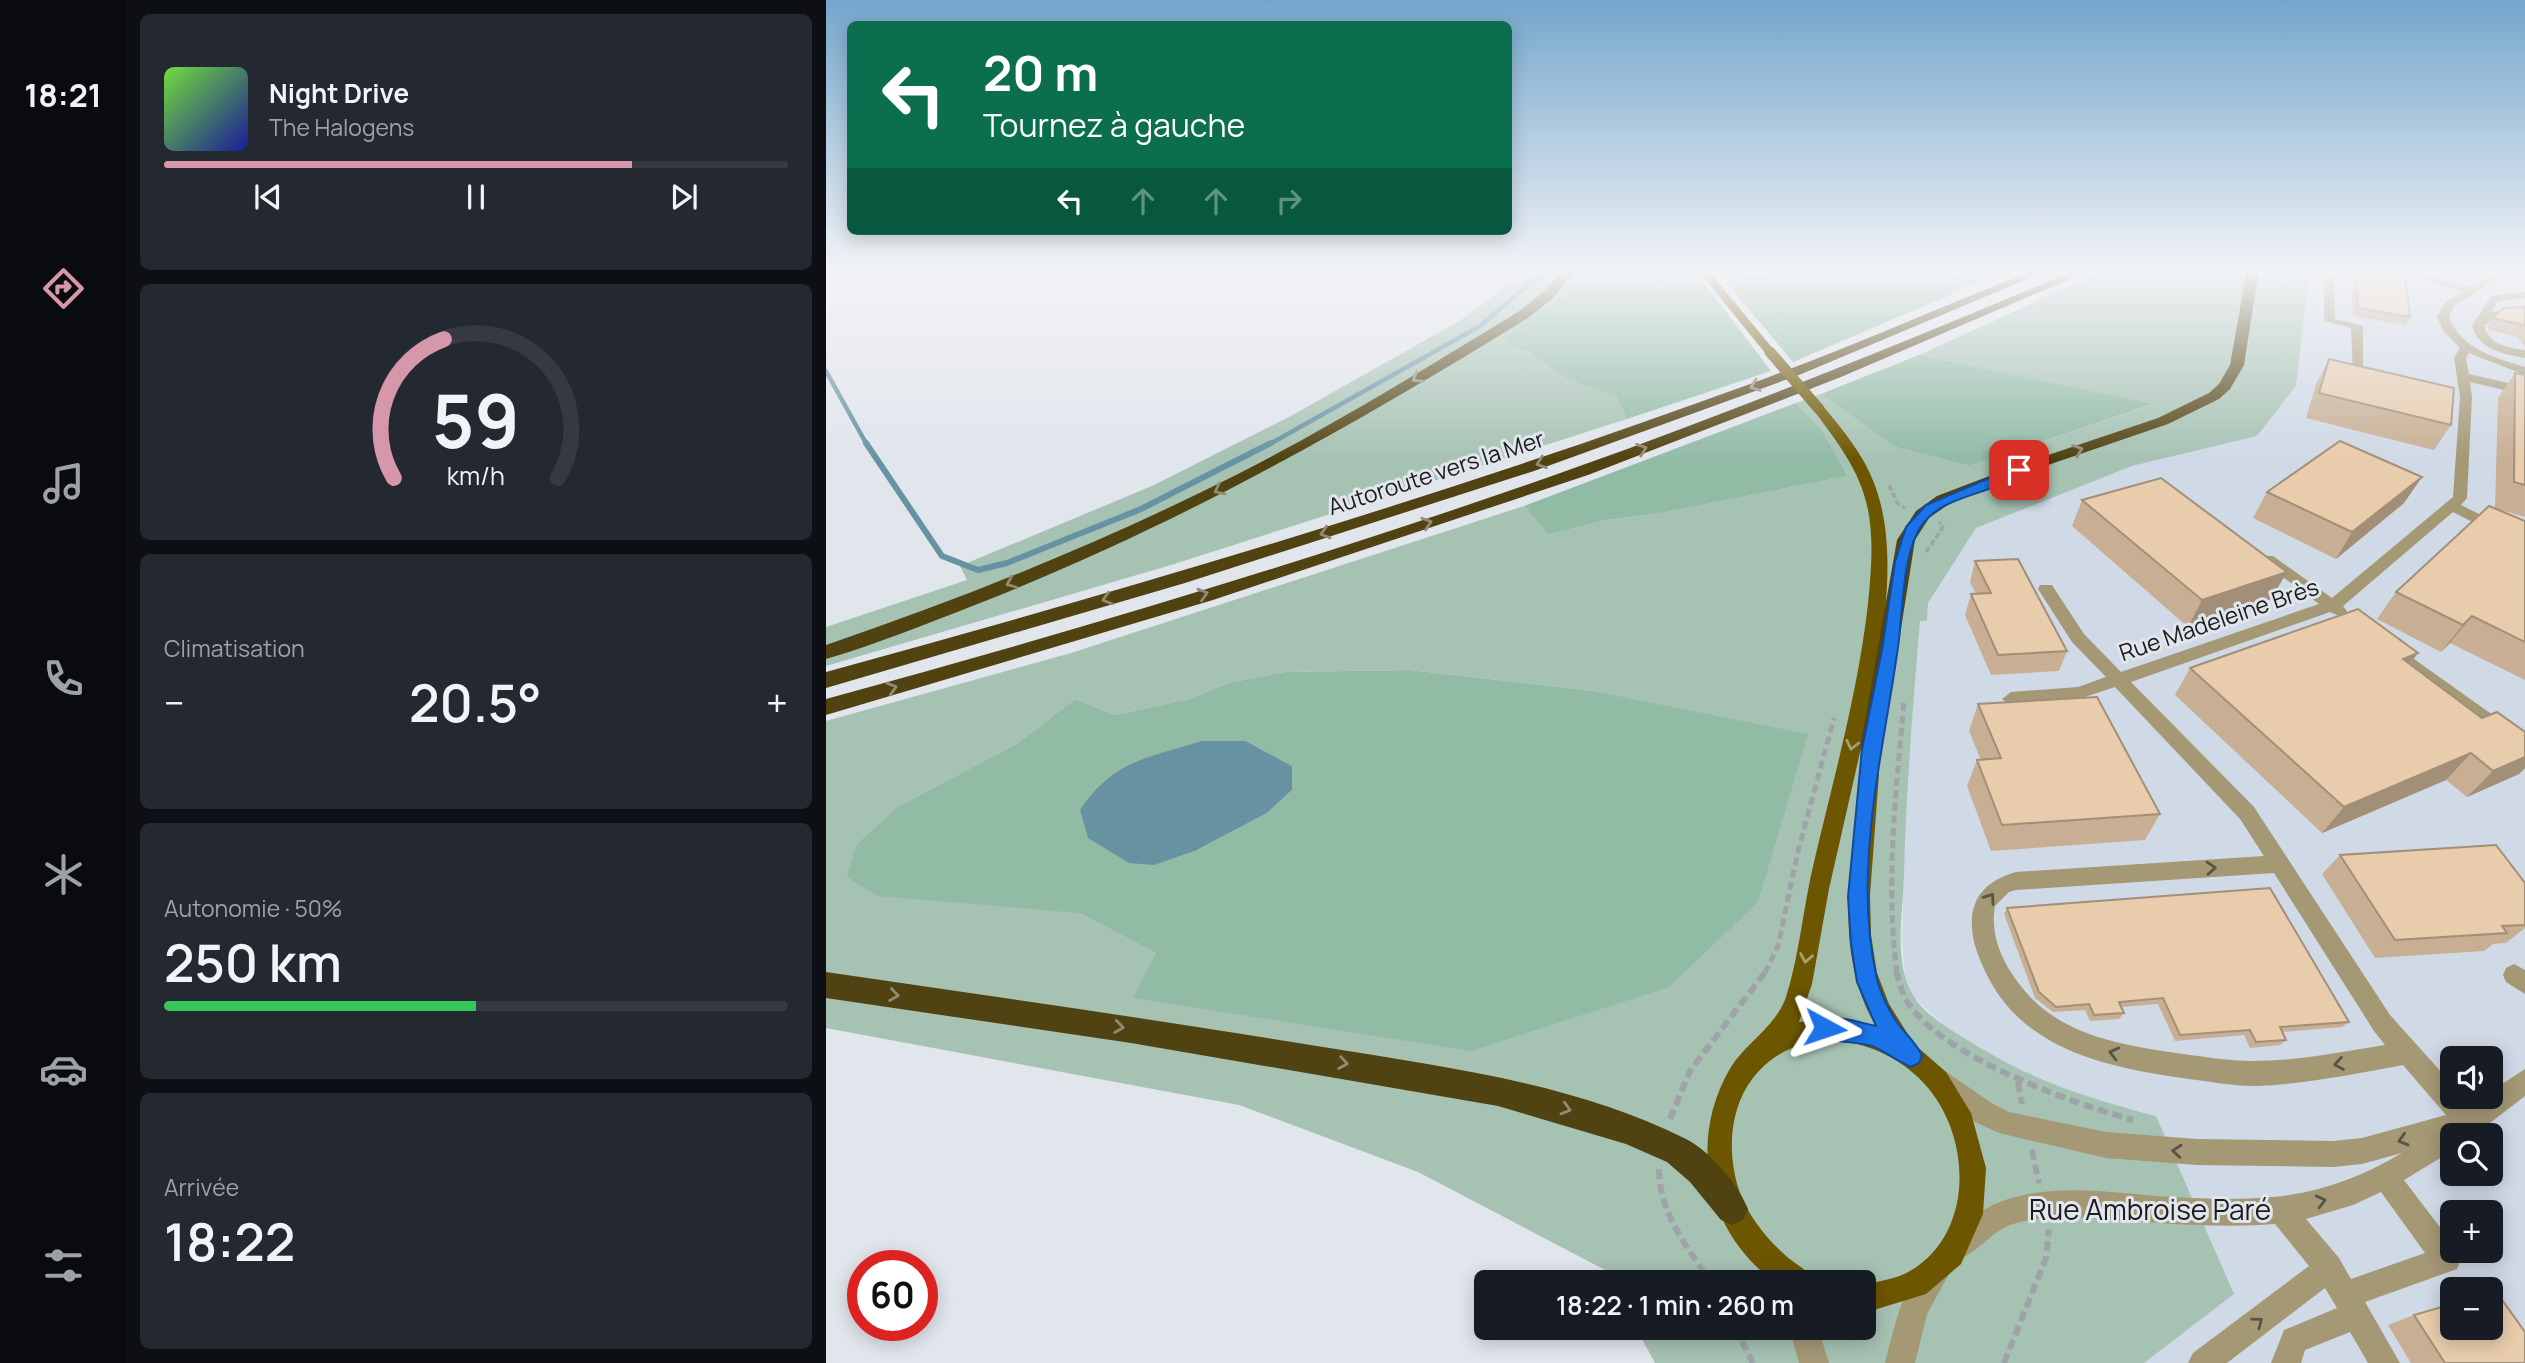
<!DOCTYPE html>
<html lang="fr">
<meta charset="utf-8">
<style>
body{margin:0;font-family:Manrope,sans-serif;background:#242831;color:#f1f3f6;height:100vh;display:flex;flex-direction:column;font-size:26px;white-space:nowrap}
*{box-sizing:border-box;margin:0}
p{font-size:23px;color:#9ea1a6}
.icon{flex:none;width:38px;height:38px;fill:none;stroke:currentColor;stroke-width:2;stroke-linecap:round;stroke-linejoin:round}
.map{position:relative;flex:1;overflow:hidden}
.side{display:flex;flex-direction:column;gap:14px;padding:14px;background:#0d0f14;width:700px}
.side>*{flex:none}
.banner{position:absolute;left:21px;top:21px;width:665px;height:214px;border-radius:10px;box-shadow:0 4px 18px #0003;background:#0b6e4f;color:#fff;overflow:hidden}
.tools{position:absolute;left:1614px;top:1046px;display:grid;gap:14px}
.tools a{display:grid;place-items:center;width:63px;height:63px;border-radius:10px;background:#171b24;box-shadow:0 4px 18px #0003;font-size:35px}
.speed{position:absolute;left:21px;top:1250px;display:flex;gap:14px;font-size:35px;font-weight:700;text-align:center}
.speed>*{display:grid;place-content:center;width:91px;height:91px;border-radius:50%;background:#171b24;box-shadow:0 4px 18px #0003;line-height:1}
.speed .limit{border:10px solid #d22;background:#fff;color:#111}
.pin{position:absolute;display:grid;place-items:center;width:60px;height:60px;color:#fff;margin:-30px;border-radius:14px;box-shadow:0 4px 10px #0006}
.me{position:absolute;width:77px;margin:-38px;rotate:95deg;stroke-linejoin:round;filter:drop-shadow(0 0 5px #0008)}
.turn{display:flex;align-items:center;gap:24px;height:147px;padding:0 21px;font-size:32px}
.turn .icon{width:91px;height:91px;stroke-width:2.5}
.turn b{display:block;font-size:49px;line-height:60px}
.lanes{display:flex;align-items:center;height:66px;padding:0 21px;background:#0003;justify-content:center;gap:35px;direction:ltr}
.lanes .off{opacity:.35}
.big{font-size:52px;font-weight:600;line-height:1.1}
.side .widget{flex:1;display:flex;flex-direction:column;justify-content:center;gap:10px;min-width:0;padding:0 24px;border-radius:10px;background:#242831}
.side .dial{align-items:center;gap:0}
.dial svg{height:182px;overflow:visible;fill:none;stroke:#363941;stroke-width:7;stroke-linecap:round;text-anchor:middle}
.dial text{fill:#f1f3f6;stroke:none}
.song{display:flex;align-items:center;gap:21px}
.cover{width:84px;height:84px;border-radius:10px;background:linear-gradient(135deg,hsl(100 70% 55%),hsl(240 70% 35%))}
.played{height:7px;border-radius:4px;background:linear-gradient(90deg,#d797aa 75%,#363941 75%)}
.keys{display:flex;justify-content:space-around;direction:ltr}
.heat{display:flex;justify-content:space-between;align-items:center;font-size:38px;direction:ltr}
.charge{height:10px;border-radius:5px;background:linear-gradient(90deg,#34c759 50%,#363941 0)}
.trip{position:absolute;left:648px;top:1270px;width:402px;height:70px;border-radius:10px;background:#171b24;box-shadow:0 4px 18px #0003;font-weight:600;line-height:70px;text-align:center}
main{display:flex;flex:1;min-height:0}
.menu{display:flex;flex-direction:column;width:126px;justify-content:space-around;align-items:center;background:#090b0e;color:#9ea1a6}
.menu .icon{width:49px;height:49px}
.menu .current{color:#d797aa}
.menu b{font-size:32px;color:#f1f3f6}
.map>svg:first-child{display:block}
</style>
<main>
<nav class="menu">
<b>18:21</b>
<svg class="icon current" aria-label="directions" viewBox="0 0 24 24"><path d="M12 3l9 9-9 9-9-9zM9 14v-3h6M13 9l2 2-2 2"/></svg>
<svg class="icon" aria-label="music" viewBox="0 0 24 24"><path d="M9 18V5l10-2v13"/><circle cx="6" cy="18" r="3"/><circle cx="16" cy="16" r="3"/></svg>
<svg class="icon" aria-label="phone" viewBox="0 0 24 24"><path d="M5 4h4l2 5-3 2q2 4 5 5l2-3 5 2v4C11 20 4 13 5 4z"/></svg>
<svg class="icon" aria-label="climate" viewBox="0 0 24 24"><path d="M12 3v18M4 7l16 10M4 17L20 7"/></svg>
<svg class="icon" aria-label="car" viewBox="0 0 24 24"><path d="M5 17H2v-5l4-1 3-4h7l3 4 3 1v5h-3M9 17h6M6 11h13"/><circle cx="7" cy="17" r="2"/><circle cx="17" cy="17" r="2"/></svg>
<svg class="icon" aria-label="filters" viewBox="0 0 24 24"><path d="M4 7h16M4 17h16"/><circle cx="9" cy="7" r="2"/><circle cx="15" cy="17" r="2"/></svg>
</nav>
<section class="side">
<div class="widget">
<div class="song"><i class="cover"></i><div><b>Night Drive</b><p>The Halogens</p></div></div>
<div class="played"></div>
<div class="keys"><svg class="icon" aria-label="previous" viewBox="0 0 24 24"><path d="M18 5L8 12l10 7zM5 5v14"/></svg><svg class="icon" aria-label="pause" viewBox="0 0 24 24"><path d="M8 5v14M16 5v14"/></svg><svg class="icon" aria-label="next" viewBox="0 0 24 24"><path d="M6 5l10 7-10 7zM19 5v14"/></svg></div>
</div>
<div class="widget dial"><svg viewBox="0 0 100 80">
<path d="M14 69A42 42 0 1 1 86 69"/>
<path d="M14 69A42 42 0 0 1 36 8" stroke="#d797aa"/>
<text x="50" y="56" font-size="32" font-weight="700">59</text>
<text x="50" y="72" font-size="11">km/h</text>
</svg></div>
<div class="widget"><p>Climatisation</p>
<div class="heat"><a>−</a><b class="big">20.5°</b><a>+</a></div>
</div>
<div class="widget"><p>Autonomie · 50%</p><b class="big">250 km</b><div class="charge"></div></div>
<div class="widget"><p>Arrivée</p><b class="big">18:22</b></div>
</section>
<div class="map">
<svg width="1699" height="1363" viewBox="0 0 1699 1363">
<rect width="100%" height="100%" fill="#e1e5ec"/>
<!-- built -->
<path fill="#d0d9e6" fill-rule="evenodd" d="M1484 269H1699V1363H1318L1407 1294 1330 1116 1250 1095 1179 1064 1119 1026 1088 998 1079 979 1076 939 1080 789 1094 621H1101L1102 603 1150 528 1306 466 1431 436 1470 386ZM1626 1059H1664V1097H1626ZM1626 1136H1664V1174H1626ZM1626 1213H1664V1251H1626ZM1626 1290H1664V1328H1626Z"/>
<!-- green -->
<g fill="#a6c2b3" fill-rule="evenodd">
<polygon points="703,269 864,269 875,279 756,283 682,345 702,352 740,379 790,397 801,419 345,565 0,666 0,627 141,580 134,566 326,486 463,417 635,320"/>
<polygon points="1120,269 1188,269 1154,282"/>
<path d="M1281 269H1484L1470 386 1431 436 1306 466 1150 528 1102 603 1101 621H1094C1087 706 1080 790 1078 875 1077 912 1067 962 1087 995 1096 1012 1119 1026 1135 1036 1202 1079 1254 1096 1330 1116L1408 1294 1318 1363H829L810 1328H1038V1283H786L779 1270 592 1172 413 1105 0 1028V721L245 653 698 506 722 535 780 520 835 513 1022 476 996 430 970 403 995 394 1069 447 1144 466 1325 405 1093 355ZM584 670 767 691 308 998 330 953 253 913 73 806 192 743 249 699 289 715 363 699 402 683 458 672Z"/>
</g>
<!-- forest -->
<g fill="#92bba6" fill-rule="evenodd">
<polygon points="951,269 1120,269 1154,282 967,362 900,282"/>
<polygon points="875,279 945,371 801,419 790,397 740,379 702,352 682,345 681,335 756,283"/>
<polygon points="1093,355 1327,404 1144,466 1069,447 995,394"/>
<polygon points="970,403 996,430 1022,476 835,513 780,520 722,535 698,506"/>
<path d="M584 670 767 691 982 734 932 902 843 987 645 1051 307 998 330 953 253 913 52 896 21 877 30 845 73 806 192 743 249 699 289 715 363 699 402 683 458 672ZM420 741 466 766V790L441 813 371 850Z"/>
</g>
<!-- water -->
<path fill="#6792a2" d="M376 741H420L466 766V790L441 813 371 850 328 865 303 863 262 838 254 810C288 760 321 758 376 741Z"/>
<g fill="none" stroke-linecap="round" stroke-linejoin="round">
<!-- stream-far1 -->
<g stroke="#6792a2" stroke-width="4.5">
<polyline points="0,371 41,445"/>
<polyline points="442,445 654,326 721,269"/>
</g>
<!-- stream -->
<polyline stroke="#6792a2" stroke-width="6" points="40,443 116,556 152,570 181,563 315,509 445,443"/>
<!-- path-far2 -->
<g stroke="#9fa2a8" stroke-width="3.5" stroke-dasharray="6 2.5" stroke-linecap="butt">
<polyline points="1063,485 1072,504 1079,508"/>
<polyline points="1100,552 1117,527 1113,522"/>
</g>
<!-- path-far1 -->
<g stroke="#9fa2a8" stroke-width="5" stroke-dasharray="8 4.5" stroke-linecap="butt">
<polyline points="939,973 952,946 972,851 1008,718"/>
<path d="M1071 973C1059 883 1070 792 1078 702"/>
</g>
<!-- path -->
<g stroke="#9fa2a8" stroke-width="6" stroke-dasharray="10 5" stroke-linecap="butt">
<path d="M1070 971C1074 983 1076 996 1084 1006 1122 1059 1246 1103 1307 1120"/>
<polyline points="1192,1082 1196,1104"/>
<polyline points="844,1119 864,1071 940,971"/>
<polyline points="1206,1150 1213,1183"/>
<path d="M833 1169C833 1214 862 1247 885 1283"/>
<polyline points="909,1328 927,1363"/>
<polyline points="1178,1363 1220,1258 1223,1229"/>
</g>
<!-- minor -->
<g fill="#a49875" fill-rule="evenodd">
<polygon points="1498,269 1508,269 1509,319 1537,326 1537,378 1527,375 1525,328 1498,321"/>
<path d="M1565 269H1579L1644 287 1676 269H1687L1628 306 1623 317C1635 349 1669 358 1699 367V375L1643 353 1640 358 1643 374 1699 387V395L1644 382 1646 397 1641 498 1635 505 1699 537V549L1627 512 1517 606 1521 611 1519 615 1513 616 1504 612 1305 682 1428 807 1564 1015 1626 1084V1097H1638L1645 1106 1657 1097H1664V1092L1699 1069V1096L1647 1136H1626V1151L1578 1180 1626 1243V1251H1632L1635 1259 1631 1269 1539 1302 1574 1363H1542L1524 1332 1479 1350 1475 1363H1445L1458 1330 1511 1308 1499 1288 1401 1363H1362L1367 1353 1483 1266 1449 1224C1399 1228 1349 1224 1299 1221 1263 1218 1223 1213 1187 1224 1166 1230 1154 1251 1134 1259L1124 1255 1120 1245C1125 1233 1134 1226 1145 1218 1202 1176 1280 1193 1346 1197 1379 1199 1413 1200 1447 1197 1493 1193 1536 1177 1576 1153L1536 1164 1507 1167 1371 1165 1280 1158 1173 1133 1149 1122 1107 1090 1104 1081 1107 1072 1116 1069 1167 1104 1183 1112 1280 1132 1371 1139 1507 1141 1536 1138 1620 1115 1577 1065C1529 1074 1480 1084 1430 1086 1405 1086 1381 1081 1356 1078 1280 1067 1197 1050 1160 973 1153 958 1147 944 1146 928 1144 896 1162 880 1190 872L1438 856 1414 819 1289 687 1253 699 1185 706 1176 699 1185 692 1252 687 1280 677 1246 642 1212 589 1214 585H1226L1258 634 1295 672 1493 604 1437 562 1434 559 1437 556H1447L1506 598 1627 497 1634 397 1628 358 1634 348 1617 331 1611 317 1620 302 1637 292ZM1448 873 1548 1031 1559 1045C1516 1052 1471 1061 1426 1061 1403 1061 1380 1057 1357 1054 1295 1045 1230 1036 1191 981 1175 959 1164 934 1169 906L1183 892 1190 890ZM1555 1192 1599 1253 1525 1279 1513 1258 1480 1219 1527 1205Z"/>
<path d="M1699 292V298L1672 301 1665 312 1699 307V313L1670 317 1658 326C1663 345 1682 348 1699 350V358C1678 354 1653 350 1646 326L1665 296Z"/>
<polygon points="1567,644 1699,738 1699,755 1692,753 1561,654 1559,650 1561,646"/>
<polygon points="1688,964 1699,970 1699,994 1680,982 1677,975 1680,968"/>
<path d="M1108 1262 1118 1266 1122 1276 1101 1314 1089 1363H1059C1067 1334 1077 1275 1108 1262Z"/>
<polygon points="963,1328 992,1328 1003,1363 973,1363"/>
</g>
<!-- major -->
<g fill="#6d5600" fill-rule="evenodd">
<polygon points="871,269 881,269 948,350 948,354 940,354"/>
<path d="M993 405 997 406C1017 430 1037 454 1048 483 1076 554 1054 656 1039 729H1051L1053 734V774L1044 895 1045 935 1051 973 1063 1004 1088 1044 1120 1072 1145 1113 1160 1168 1157 1214 1135 1264 1100 1294 1038 1313V1285C1052 1281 1071 1279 1084 1271 1147 1234 1146 1142 1103 1089 1059 1036 973 1019 927 1078 903 1109 901 1153 913 1190 921 1214 939 1237 958 1254 969 1265 982 1268 988 1283H950C880 1233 861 1140 905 1067 921 1042 950 1026 960 997 974 953 977 907 988 862 1008 777 1032 692 1042 604 1045 573 1048 541 1042 510 1034 469 1010 441 987 409ZM1035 748C1033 839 999 946 1052 1029L1015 1018 973 1022 986 984 1003 889Z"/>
</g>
<!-- highway -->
<g fill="#514211" fill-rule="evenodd">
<path d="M739 269H751L726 299 702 318C520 430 348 527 149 605 100 624 51 644 0 659V645C141 597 279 541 412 474 508 425 600 368 692 312L716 293Z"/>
<path d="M1210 269H1225L973 375 708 471 359 583 0 688V672C311 587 621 495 924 384 1020 349 1115 307 1210 269Z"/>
<path d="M1252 269H1267L1015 377 762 475 387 600 0 715V699C252 630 504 555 751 467 920 407 1086 339 1252 269Z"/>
<polygon points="1421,269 1433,269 1418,365 1404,389 1393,399 1342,424 1199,473 1123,504 1103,518 1089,540 1056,749 1053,755 1045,758 1037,755 1034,749 1071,540 1090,511 1111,496 1187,467 1332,418 1383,393 1393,384 1404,365"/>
<path d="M0 972C166 996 332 1020 497 1047 619 1067 748 1083 860 1139 884 1151 912 1184 922 1209L917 1220 906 1225 895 1220 864 1182 841 1162 800 1144 672 1106 305 1043 0 998Z"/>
</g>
<!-- major-bridge -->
<polyline stroke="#6d5600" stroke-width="11" points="944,352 993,409"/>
</g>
<!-- wall -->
<g fill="#c8af94">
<polygon points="1525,269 1578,269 1584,317 1580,325 1527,316"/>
<polygon points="1699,307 1699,347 1691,337 1663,330 1661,327 1668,316"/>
<polygon points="1503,359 1625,425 1608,450 1480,418 1490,384"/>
<polygon points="1689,373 1699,375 1699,517 1671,509 1699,521 1699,680 1624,643 1615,652 1551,619 1570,592 1669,508 1672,398"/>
<polygon points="1441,492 1578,503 1510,559 1427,518"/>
<polygon points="1256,500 1461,572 1445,599 1362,627 1246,526"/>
<polygon points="1149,561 1241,651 1233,671 1165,675 1139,615 1145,594 1150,594 1144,582"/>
<polygon points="1592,653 1584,664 1656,718 1699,732 1699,768 1693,774 1641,797 1620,780 1496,833 1349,695 1364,668"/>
<polygon points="1152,704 1334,814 1319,840 1165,851 1141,786 1151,760 1155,760 1143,731"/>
<polygon points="1514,855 1699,883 1699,928 1680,943 1667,944 1658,951 1549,958 1496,874"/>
<polygon points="1181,908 1523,1022 1516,1027 1456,1032 1460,1040 1454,1045 1424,1048 1418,1035 1349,1041 1332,1004 1295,1007 1298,1013 1293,1019 1264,1021 1259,1010 1227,1012 1209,998 1178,914"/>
<polygon points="1588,1315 1699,1363 1585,1363 1562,1325"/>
</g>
<!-- shaded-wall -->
<g fill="#a28f78">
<polygon points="1596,477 1578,503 1510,559 1526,532"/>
<polygon points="1461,572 1445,599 1362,627 1376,600"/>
<polygon points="1646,616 1624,643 1615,652 1637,625"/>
<polygon points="1592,653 1571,680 1577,659"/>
<polygon points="1645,753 1620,780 1496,833 1518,807"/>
<polygon points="1699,757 1699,768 1693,774 1641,797 1667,771"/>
</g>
<!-- building -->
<g fill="#e8ccac" stroke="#a28f78" stroke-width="2">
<polygon points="1529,269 1578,269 1584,317 1532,308"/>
<polygon points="1699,307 1699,325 1670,319 1668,316 1678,308"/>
<polygon points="1503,359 1628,388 1625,425 1493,393"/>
<polygon points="1689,373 1699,375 1699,485 1688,482"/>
<polygon points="1514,441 1596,477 1526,532 1441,492"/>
<polygon points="1335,478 1461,572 1376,600 1256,500"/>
<polygon points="1663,506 1699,521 1699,642 1646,616 1637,625 1570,592"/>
<polygon points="1192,559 1241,651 1172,655 1145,594 1165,593 1149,561"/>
<polygon points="1532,609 1592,653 1577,659 1656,718 1671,712 1699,732 1699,757 1667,771 1645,753 1518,807 1364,668"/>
<polygon points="1271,697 1334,814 1176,825 1151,760 1175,758 1152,704"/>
<polygon points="1670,845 1699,883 1699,925 1676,926 1681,933 1569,940 1514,855"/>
<polygon points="1444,888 1523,1022 1454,1027 1460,1040 1430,1042 1424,1030 1354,1035 1337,998 1293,1002 1298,1013 1268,1015 1263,1004 1230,1007 1213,992 1181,908"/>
<polygon points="1669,1290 1699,1332 1699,1363 1619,1363 1588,1315 1626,1304 1626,1328 1664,1328 1664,1292"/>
</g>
<!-- one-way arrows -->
<defs><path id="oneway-chevron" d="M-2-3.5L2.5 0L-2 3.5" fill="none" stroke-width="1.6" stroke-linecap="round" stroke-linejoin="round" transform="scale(1.75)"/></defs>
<g stroke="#928b74">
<use href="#oneway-chevron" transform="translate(591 378) rotate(149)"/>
<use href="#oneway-chevron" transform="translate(929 386) rotate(160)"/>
<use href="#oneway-chevron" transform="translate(816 449) rotate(-20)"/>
<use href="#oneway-chevron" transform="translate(1252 450) rotate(-19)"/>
<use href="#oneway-chevron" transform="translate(715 463) rotate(161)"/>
<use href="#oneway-chevron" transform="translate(393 490) rotate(153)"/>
<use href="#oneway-chevron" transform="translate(601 523) rotate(-18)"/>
<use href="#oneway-chevron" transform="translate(499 533) rotate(163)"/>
<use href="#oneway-chevron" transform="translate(185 583) rotate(157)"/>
<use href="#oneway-chevron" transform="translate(377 594) rotate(-17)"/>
<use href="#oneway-chevron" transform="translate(281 599) rotate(163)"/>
<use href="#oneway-chevron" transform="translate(66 688) rotate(-16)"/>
<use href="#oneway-chevron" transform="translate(68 995) rotate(8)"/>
<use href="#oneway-chevron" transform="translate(293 1027) rotate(8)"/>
<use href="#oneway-chevron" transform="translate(517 1063) rotate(9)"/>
<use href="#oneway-chevron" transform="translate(740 1109) rotate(17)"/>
</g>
<g stroke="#a79e76">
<use href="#oneway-chevron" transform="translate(1026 745) rotate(103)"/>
<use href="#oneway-chevron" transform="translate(980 958) rotate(100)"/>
</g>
<g stroke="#595446">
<use href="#oneway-chevron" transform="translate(1385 868) rotate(-4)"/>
<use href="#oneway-chevron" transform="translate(1164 898) rotate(-55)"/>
<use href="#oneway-chevron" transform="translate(1288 1053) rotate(-166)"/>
<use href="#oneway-chevron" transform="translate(1513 1064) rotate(170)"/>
<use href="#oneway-chevron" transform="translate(1577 1140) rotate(164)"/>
<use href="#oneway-chevron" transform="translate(1351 1151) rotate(-175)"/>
<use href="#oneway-chevron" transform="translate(1495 1201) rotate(-14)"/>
<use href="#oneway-chevron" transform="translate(1432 1322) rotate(-37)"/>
</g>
<!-- sky -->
<linearGradient id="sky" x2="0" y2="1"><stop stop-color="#74a6cc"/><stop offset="0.59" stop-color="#f2f3f6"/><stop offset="1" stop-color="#f2f3f6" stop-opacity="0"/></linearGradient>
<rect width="1699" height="459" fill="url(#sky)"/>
<!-- route -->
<path fill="#1a73e8" stroke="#114b97" stroke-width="2" d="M1189 467 1199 470C1171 496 1116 492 1094 528 1076 556 1077 613 1072 647 1057 755 1026 870 1051 979 1054 992 1063 1011 1071 1022 1079 1034 1090 1042 1096 1056L1093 1063 1085 1067C1071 1061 1059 1051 1046 1046 1028 1041 1008 1043 991 1036L988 1028 991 1021C1010 1014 1031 1022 1050 1026L1031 982 1025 944 1022 897 1036 749 1056 650 1069 562 1080 527 1100 505Z"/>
<g text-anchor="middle" stroke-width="6" stroke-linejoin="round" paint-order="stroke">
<!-- street labels -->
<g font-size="23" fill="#1b1d1f" stroke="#e1e5ec">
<text transform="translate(610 473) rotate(-18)" y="8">Autoroute vers la Mer</text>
<text transform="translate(1393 620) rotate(-19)" y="8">Rue Madeleine Brès</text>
</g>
<!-- near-street labels -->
<g font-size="28" fill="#1b1d1f" stroke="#e1e5ec">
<text x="1324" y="1220">Rue Ambroise Paré</text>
</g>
</g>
</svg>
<div class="tools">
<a><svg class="icon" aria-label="sound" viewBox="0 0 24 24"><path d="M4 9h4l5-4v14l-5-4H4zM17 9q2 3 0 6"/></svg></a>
<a><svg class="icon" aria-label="search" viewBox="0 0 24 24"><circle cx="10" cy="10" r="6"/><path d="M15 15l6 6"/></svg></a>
<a>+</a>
<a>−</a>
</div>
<div class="speed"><div class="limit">60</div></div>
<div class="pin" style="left:1193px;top:470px;background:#d93025"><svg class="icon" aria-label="arrive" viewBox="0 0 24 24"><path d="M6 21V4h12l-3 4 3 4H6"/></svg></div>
<svg class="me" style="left:999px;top:1028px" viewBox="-20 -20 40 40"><path d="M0-17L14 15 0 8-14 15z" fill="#1a73e8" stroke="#fff" stroke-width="4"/></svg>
<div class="trip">18:22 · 1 min · 260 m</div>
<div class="banner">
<div class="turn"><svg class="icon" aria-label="left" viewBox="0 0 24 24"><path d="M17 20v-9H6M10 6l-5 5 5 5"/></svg><div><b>20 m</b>Tournez à gauche</div></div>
<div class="lanes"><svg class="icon" aria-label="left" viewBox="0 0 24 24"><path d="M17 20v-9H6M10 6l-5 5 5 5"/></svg><svg class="icon off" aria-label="ahead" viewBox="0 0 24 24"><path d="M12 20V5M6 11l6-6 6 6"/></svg><svg class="icon off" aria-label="ahead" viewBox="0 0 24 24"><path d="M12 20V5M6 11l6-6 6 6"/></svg><svg class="icon off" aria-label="right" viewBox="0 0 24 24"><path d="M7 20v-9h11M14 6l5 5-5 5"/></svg></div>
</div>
</div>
</main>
